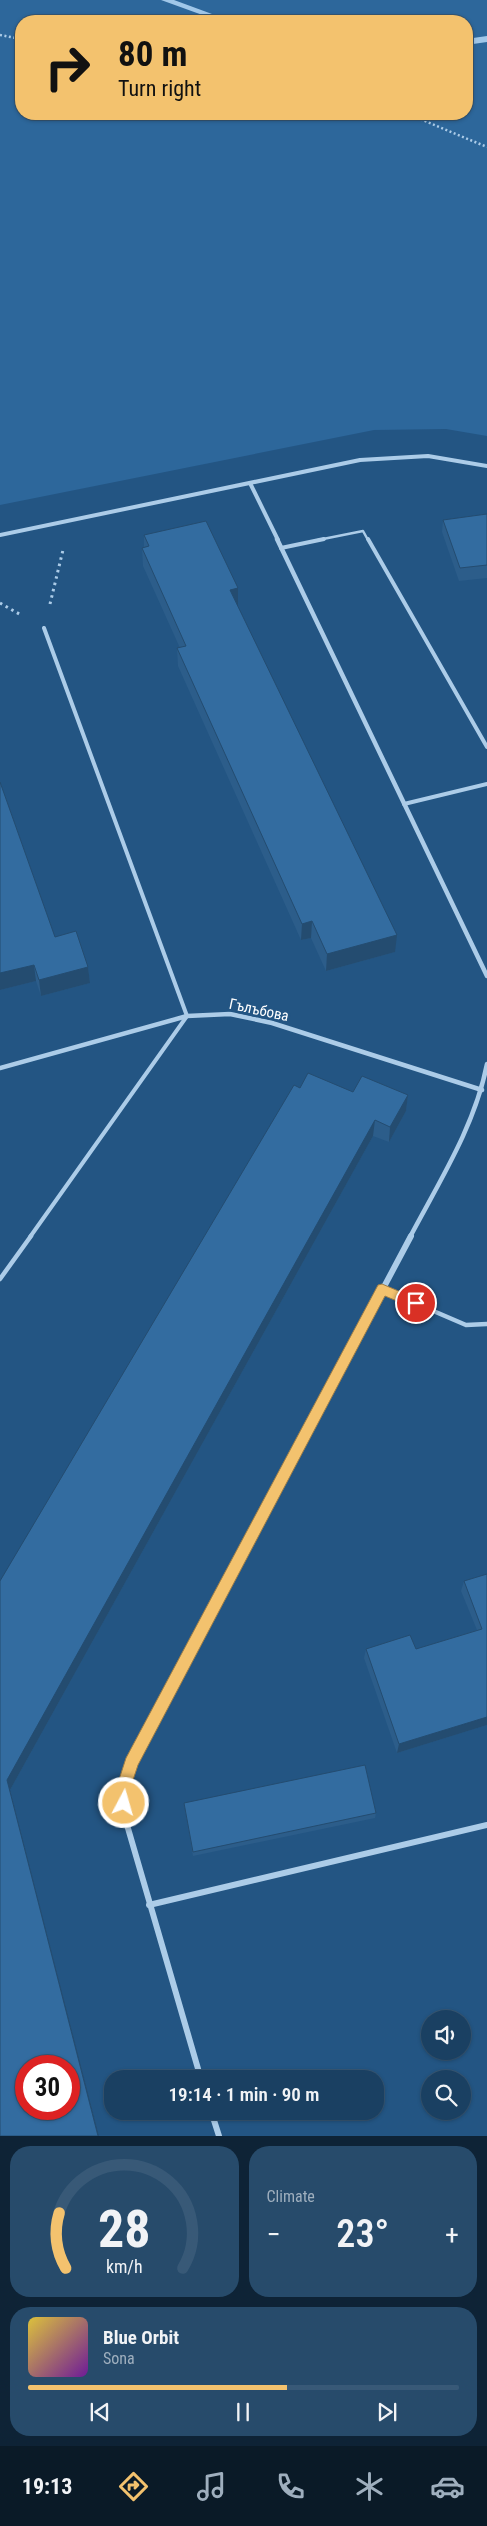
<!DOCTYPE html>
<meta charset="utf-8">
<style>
body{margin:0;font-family:"Roboto Condensed",sans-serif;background:#274b6b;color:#f1f3f6;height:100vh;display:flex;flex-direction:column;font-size:19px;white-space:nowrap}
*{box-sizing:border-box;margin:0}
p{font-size:16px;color:#9fafbe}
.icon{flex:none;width:28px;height:28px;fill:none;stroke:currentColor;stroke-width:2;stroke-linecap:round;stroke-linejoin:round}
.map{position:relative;height:2136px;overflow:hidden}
.sheet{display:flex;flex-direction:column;gap:10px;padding:10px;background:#0e2336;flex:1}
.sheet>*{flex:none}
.guide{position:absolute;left:15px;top:15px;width:458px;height:105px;border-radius:20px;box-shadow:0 1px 4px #0004,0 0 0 1px #385977;background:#f3c26e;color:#111;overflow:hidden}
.tools{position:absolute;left:421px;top:2010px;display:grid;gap:10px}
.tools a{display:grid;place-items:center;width:50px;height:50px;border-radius:50%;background:#1a4062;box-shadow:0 1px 4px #0004,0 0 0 1px #385977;font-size:25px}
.speed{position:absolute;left:15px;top:2055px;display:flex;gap:10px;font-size:25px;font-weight:700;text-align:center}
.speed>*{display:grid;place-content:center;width:65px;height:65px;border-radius:50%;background:#1a4062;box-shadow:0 1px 4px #0004,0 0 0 1px #385977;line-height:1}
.speed .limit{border:8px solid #d22;background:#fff;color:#111}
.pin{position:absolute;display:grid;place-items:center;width:42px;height:42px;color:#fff;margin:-21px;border:2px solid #fff;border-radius:50%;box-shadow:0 1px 5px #0007}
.me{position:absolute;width:55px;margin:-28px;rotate:6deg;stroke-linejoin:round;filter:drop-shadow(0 0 4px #0008)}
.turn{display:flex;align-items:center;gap:18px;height:105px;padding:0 20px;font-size:22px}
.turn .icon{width:65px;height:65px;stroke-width:2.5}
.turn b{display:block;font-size:35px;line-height:42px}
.big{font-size:38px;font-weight:600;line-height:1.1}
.sheet .tile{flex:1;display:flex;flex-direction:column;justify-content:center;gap:8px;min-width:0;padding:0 18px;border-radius:20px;background:#274b6b}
.sheet .dial{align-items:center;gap:0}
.dial svg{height:130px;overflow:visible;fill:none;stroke:#385977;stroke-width:7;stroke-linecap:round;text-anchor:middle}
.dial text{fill:#f1f3f6;stroke:none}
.song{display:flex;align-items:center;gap:15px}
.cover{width:60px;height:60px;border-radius:8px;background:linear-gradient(135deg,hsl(50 70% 55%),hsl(280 70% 35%))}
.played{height:5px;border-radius:2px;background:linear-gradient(90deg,#f3c26e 60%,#385977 60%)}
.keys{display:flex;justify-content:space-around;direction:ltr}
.heat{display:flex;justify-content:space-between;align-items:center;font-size:28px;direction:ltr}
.sheet .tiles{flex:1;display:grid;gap:10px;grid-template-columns:1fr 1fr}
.tile:last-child{grid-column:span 2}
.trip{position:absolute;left:104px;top:2070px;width:280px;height:50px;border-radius:20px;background:#1a4062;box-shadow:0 1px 4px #0004,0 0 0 1px #385977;font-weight:600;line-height:50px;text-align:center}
.dock{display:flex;height:80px;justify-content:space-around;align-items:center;background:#0a1a27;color:#9fafbe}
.dock .icon{width:35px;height:35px}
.dock .on{color:#f3c26e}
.dock b{font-size:22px;color:#f1f3f6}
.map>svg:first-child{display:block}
</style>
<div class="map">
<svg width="487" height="2136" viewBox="0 0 487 2136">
<rect width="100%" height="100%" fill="#235583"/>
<!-- green -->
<path fill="#2d679b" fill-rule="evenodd" d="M0 0H487V436L446 429 374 430 0 505ZM21 21H466V114H21Z"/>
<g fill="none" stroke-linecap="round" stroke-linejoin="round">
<!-- stream -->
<g fill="#a0c7e9" fill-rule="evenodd">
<polygon points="161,0 174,0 231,21 219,21"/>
<polygon points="487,36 487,42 466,45 466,39"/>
</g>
<!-- path-far1 -->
<g stroke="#accce8" stroke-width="2.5" stroke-dasharray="2 2.5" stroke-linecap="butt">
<polyline points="0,35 21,39"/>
<polyline points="408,114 487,147"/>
</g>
<!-- path -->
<g stroke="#accce8" stroke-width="3" stroke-dasharray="2.5 4" stroke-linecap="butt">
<polyline points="0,603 21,615"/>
<polyline points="50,604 63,550"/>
</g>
<!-- service-far2 -->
<polyline stroke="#accce8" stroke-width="2.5" points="318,540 363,531 368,540"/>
<!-- service-far1 -->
<g stroke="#accce8" stroke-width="4">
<polyline points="368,539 487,747"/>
<polyline points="281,548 324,539"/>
<polyline points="404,804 487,784"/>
<polyline points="30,1237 187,1016 44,628"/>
</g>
<!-- service -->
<g stroke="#accce8" stroke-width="4.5">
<polyline points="0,1279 31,1236"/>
<polyline points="382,1289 466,1325 487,1324"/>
</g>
<!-- minor-far2 -->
<g stroke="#accce8" stroke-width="4">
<polyline points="250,483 278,540"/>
<polyline points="0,535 360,460 428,456 487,466"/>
</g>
<!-- minor-far1 -->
<g stroke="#accce8" stroke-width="4.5">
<polyline points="277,539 487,976"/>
<polyline points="0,1068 187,1016 230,1014 272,1023 482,1090"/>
<path d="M410 1237C439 1182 475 1126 487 1064"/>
</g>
<!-- minor -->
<g stroke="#accce8" stroke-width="6">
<polyline points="149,1905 487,1825"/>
<polyline points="201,2079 125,1818 123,1789 131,1763 411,1236"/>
<polyline points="211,2111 219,2136"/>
</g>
</g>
<!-- wall -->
<g fill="#2c5d8a">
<polygon points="487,514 487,578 459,581 442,532 443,520"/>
<polygon points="144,535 238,606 395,952 326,971 311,938 301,940 178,666 177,648 180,648 143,566 142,548 144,547"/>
<polygon points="0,782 55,937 88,967 90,983 41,996 36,981 0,990"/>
<polygon points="300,1088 408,1095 406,1111 389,1142 373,1136 10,1790 99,2136 0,2136 0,1581"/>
<polygon points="487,1574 487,1725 397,1753 364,1658 366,1649 416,1649 477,1630 461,1591 464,1581"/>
<polygon points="184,1803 376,1813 375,1818 193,1856"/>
</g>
<!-- shaded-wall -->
<g fill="#244c70">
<polygon points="238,588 238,606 230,608 230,590"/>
<polygon points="312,921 311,938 301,940 302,924"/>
<polygon points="397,935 395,952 326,971 327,954"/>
<polygon points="34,965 36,981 0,990 0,973"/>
<polygon points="88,967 90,983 41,996 39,980"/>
<polygon points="408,1095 406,1111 389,1142 390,1127"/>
<polygon points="375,1120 373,1136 10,1790 99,2136 98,2136 7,1780"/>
<polygon points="487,1717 487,1725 397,1753 399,1744"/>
</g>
<!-- building -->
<g fill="#336ca0" stroke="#244c70" fill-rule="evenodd">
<polygon points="487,514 487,565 460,568 443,520"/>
<polygon points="206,521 238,588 230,590 397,935 327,954 312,921 302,924 177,648 186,646 142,548 149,546 144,535"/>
<polygon points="0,782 55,937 76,931 88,967 39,980 34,965 0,973"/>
<path d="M308 1073 353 1092 362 1076 408 1095 390 1127 375 1120 7 1780 98 2136H0V1581L294 1085 300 1088ZM26 2066H69V2109H26Z"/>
<polygon points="487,1574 487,1717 399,1744 366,1649 410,1635 416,1649 482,1629 464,1581"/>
<polygon points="365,1765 376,1813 193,1852 184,1803"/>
</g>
<!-- route -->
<polygon fill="#f3c26e" stroke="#9e7e48" points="382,1284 420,1300 422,1303 420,1307 416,1309 385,1296 138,1765 130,1789 129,1808 124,1810 119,1808 116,1789 126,1758 378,1285"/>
<g text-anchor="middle" stroke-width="5" stroke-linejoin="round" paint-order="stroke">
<!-- street labels -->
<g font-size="15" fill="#fff" stroke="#235583">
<text transform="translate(259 1010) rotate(12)" y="5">Гълъбова</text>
</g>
</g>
</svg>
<div class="tools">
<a><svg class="icon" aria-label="sound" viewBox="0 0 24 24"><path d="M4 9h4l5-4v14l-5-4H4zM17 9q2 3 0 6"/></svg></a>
<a><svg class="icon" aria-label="search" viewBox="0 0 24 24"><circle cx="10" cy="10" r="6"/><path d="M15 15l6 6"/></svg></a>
</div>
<div class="speed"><div class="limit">30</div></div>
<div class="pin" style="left:416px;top:1303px;background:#d93025"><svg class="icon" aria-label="arrive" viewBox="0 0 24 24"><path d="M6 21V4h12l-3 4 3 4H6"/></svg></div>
<svg class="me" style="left:124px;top:1803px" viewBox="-20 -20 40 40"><circle r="17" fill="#f3c26e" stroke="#fff" stroke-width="3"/><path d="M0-11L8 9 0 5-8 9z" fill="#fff"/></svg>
<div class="trip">19:14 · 1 min · 90 m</div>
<div class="guide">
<div class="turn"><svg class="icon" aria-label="right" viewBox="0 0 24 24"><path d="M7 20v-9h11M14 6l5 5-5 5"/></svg><div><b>80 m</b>Turn right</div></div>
</div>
</div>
<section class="sheet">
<div class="tiles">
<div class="tile dial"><svg viewBox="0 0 100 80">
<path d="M14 69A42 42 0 1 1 86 69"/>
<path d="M14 69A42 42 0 0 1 10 35" stroke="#f3c26e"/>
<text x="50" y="56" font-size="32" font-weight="700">28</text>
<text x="50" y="72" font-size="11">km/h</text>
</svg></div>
<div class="tile"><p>Climate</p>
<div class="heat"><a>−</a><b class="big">23°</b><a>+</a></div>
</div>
<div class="tile">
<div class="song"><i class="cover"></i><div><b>Blue Orbit</b><p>Sona</p></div></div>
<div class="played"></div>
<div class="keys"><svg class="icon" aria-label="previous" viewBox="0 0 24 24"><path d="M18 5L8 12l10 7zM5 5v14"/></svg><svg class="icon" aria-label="pause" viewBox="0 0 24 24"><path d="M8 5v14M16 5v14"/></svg><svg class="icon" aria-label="next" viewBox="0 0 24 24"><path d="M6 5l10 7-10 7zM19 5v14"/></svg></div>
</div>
</div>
</section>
<nav class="dock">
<b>19:13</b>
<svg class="icon on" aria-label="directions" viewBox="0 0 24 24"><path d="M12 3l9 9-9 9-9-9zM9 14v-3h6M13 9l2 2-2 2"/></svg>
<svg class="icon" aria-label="music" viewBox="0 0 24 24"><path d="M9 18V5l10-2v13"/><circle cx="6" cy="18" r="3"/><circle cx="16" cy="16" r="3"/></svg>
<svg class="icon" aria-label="phone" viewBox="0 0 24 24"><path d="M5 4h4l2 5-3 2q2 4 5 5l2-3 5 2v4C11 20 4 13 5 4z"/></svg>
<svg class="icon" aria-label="climate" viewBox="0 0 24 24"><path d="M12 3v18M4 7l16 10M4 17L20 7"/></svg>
<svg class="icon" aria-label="car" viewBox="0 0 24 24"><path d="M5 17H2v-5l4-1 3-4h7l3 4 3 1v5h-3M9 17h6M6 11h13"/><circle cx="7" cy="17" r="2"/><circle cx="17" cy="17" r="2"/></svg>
</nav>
